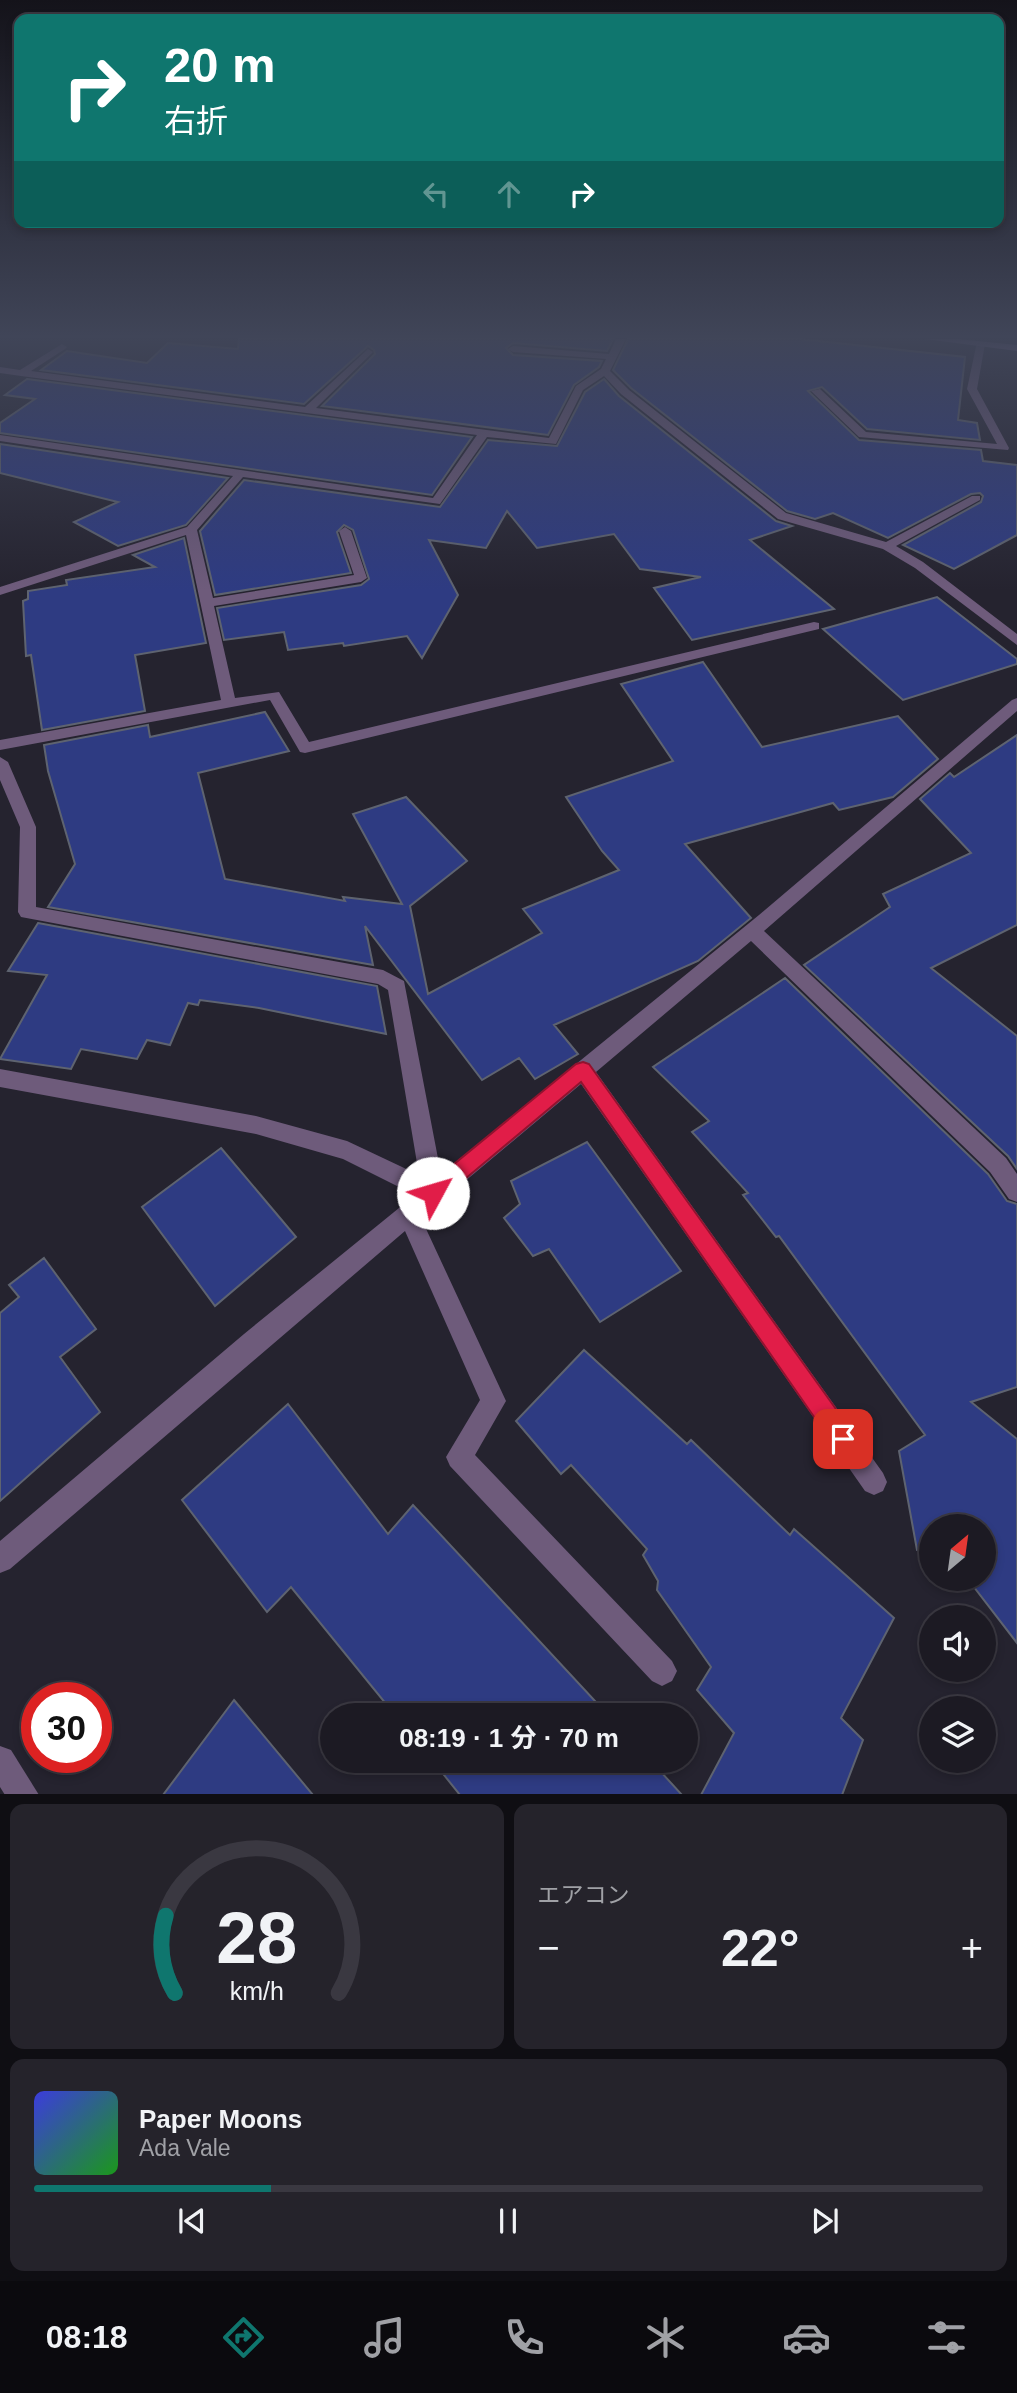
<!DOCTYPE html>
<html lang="ja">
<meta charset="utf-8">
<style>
body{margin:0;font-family:Helvetica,"Noto Sans JP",sans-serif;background:#25232b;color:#f1f3f6;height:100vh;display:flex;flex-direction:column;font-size:26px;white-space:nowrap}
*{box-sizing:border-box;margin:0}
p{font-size:23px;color:#a0a1a6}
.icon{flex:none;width:38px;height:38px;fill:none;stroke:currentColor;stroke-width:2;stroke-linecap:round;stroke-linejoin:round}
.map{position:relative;height:1794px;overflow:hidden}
.panel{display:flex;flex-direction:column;gap:10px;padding:10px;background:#0f0e13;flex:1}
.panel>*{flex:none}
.banner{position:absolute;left:14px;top:14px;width:990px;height:214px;border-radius:14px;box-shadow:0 4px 10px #0003,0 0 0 2px #3a3841;background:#0f766e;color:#fff;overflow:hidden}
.needle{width:46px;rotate:29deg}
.tools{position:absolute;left:919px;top:1514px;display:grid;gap:14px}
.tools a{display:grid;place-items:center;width:77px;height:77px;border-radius:50%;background:#1c1a23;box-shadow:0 4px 10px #0003,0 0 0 2px #3a3841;font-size:35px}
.speed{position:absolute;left:21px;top:1682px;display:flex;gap:14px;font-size:35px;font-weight:700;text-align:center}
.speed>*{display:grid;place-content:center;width:91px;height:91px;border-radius:50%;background:#1c1a23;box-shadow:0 4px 10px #0003,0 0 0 2px #3a3841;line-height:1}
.speed .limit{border:10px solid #d22;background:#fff;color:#111}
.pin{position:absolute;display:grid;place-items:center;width:60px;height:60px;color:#fff;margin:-30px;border-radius:14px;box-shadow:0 4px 10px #0006}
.me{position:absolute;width:77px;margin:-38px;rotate:51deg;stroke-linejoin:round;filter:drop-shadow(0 0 5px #0008)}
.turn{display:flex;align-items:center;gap:24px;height:147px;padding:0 35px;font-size:32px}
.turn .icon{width:91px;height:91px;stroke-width:2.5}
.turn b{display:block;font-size:49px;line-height:60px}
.lanes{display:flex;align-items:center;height:66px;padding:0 35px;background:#0003;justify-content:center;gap:35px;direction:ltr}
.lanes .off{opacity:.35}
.big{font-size:52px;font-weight:700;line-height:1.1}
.panel .tile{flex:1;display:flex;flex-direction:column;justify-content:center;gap:10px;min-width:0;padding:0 24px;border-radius:14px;background:#25232b}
.panel .dial{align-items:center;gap:0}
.dial svg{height:182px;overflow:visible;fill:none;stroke:#3a3841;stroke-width:7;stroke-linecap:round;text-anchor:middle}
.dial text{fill:#f1f3f6;stroke:none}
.song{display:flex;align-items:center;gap:21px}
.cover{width:84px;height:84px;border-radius:10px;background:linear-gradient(135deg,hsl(240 70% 55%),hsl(120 70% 35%))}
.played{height:7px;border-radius:4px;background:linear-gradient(90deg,#0f766e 25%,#3a3841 25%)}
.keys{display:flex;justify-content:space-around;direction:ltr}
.heat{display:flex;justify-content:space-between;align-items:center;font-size:38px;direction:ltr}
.panel .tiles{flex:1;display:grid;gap:10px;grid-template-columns:1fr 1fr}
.tile:last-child{grid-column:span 2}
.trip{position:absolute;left:320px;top:1703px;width:378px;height:70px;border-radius:35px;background:#1c1a23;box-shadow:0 4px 10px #0003,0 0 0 2px #3a3841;font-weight:700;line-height:70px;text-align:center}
.tab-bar{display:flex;height:112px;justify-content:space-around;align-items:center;background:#0b0a0e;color:#a0a1a6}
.tab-bar .icon{width:49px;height:49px}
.tab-bar .selected{color:#0f766e}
.tab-bar b{font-size:32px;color:#f1f3f6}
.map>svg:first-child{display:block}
</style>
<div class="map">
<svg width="1017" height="1795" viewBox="0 0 1017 1795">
<rect width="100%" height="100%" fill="#25232f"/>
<!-- building -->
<g fill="#2e3b82" stroke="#5e6370" stroke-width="2">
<polygon points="239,339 613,339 607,351 513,343 506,348 513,355 602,361 599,367 574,385 548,435 322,406 375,354 374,350 368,346 304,404 41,370 67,351 147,363 168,343 238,349"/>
<polygon points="628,339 800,339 965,357 958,420 977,423 980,440 867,429 822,387 808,391 859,440 981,450 983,461 1017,465 1017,535 954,569 903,545 981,502 983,496 980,493 971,494 888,538 833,513 815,519 787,511 631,388 613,370"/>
<polygon points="27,379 472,437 432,495 0,433 0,423 35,399 5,395"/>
<polygon points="604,379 619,396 776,521 792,526 750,540 834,609 692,640 654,588 701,577 640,569 614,534 537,548 507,511 486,548 429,540 458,595 422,658 407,636 344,646 343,643 288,650 284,632 224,640 217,608 361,585 369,579 353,530 344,525 337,532 351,573 215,595 200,531 244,480 440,507 488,440 557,446 585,392"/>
<polygon points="0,444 228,478 186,525 118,546 74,522 118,502 0,473"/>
<polygon points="184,538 206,643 135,655 145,711 42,730 31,655 26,656 23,601 28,599 28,591 67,585 66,580 155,567 133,555"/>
<polygon points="937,597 1017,659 1017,664 903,700 823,629"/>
<polygon points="703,662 762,747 898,716 938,759 893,797 839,810 833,803 685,844 751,918 698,961 554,1025 578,1054 535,1079 519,1058 482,1080 365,926 373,965 48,907 75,864 48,771 44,745 148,725 150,737 265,712 289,751 198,773 225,879 345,901 343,897 402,904 353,814 406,797 467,861 410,906 428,994 542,933 523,909 619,870 602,851 566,797 673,761 621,684"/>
<polygon points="1017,735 1017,925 931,968 1017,1036 1017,1169 1008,1156 804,965 890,907 883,894 971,853 920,799 950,773 954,777"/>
<polygon points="38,923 377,986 386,1034 259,1008 200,1000 198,1005 188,1003 170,1045 147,1040 137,1059 81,1049 71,1069 0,1059 47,975 8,971"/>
<polygon points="785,978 988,1174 1007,1201 1017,1204 1017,1387 971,1402 1017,1439 1017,1643 967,1578 984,1578 984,1526 931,1526 931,1556 917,1550 899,1451 925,1435 779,1236 776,1237 743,1195 748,1193 692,1132 709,1121 653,1067"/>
<polygon points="587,1142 681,1271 600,1322 549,1249 533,1256 504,1218 520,1204 511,1181"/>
<polygon points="221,1148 296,1237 215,1306 142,1207"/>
<polygon points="44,1258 96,1329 60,1357 100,1412 0,1501 0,1313 19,1297 9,1285"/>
<polygon points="584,1350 687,1444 691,1440 790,1535 794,1529 894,1618 841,1718 863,1740 842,1795 701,1795 734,1733 697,1690 711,1667 657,1590 658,1581 643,1555 647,1549 571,1465 561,1474 516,1421"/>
<polygon points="288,1404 388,1534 413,1505 608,1715 395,1715 291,1587 267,1612 182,1500"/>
<polygon points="234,1700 313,1795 163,1795"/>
<polygon points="432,1760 650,1760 682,1795 460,1795"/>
</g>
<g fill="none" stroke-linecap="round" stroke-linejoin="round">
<!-- street -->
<g fill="#6e5b7b" fill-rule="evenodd">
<polygon points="616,339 626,339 610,371 629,390 786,513 886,542 972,496 980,496 980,500 896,546 923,562 1017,634 1017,645 915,568 883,549 778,519 621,394 604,376 583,390 556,444 487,437 440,504 243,477 197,530 213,598 354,575 339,531 345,527 351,531 367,578 361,582 214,606 235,698 279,692 309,742 814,622 819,623 819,629 305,753 300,752 270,700 0,750 0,740 221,700 186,535 0,595 0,587 187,527 233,476 0,441 0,435 433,498 477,435 21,376 0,373 0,367 20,370 62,344 67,347 65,349 31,371 305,407 368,349 373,352 371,354 316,408 549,438 576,386 601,369 606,359 513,352 508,349 513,346 609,354"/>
<polygon points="977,342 985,344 977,389 1009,448 1008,450 859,437 811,391 820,389 866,432 997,444 967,389"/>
<polygon points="1017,698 1017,711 764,931 1006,1158 1017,1174 1017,1202 1009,1199 990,1172 751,941 596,1072 883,1473 887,1482 883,1491 874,1495 865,1491 581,1084 421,1218 506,1401 475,1455 672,1661 677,1671 672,1681 662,1686 652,1681 450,1466 446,1457 480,1400 405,1231 10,1569 0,1573 0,1541 244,1334 415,1195 343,1159 256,1134 0,1087 0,1069 256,1116 347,1141 419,1175 388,990 378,984 21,917 18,912 20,827 0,780 0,757 8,762 36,827 36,907 383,970 404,981 441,1174 759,915 1012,700"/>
<polygon points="0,1746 11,1750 39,1795 5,1795 0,1787"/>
</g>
<!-- secondary -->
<polygon fill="#9779ab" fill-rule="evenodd" points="925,339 958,339 1017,345 1017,351"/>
</g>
<!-- sky -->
<linearGradient id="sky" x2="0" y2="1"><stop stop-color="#14131a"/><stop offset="0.57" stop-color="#404558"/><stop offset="1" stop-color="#404558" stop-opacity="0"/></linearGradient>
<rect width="1017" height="590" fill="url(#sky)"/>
<!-- route -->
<polygon fill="#e11d48" stroke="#92132f" stroke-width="2" points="583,1062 589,1064 851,1430 855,1439 851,1447 843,1450 835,1447 581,1082 440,1200 433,1203 426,1200 423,1193 426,1187 576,1064"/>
</svg>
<div class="tools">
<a><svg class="needle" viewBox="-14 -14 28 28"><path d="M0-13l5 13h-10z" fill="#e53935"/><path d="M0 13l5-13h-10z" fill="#a0a1a6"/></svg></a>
<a><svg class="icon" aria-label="sound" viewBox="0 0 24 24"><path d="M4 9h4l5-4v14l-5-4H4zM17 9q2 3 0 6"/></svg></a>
<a><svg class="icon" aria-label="layers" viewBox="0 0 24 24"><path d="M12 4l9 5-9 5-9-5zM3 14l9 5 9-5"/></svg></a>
</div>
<div class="speed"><div class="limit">30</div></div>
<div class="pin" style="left:843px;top:1439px;background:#d93025"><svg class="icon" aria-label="arrive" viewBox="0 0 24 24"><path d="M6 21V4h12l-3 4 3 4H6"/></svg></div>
<svg class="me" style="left:433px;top:1193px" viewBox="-20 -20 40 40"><circle r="19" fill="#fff"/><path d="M0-13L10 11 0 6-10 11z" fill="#e11d48"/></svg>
<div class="trip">08:19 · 1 分 · 70 m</div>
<div class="banner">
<div class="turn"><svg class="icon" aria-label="right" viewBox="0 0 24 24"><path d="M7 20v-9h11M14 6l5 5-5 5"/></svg><div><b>20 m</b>右折</div></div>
<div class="lanes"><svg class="icon off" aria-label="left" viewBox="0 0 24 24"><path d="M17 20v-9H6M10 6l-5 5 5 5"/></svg><svg class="icon off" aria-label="ahead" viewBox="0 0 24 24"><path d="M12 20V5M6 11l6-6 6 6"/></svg><svg class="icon" aria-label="right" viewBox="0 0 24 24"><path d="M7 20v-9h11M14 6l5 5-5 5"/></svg></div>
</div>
</div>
<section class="panel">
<div class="tiles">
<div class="tile dial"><svg viewBox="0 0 100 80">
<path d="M14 69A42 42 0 1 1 86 69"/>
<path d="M14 69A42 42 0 0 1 10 35" stroke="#0f766e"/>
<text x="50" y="56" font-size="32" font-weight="700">28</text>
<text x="50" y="72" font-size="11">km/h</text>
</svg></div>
<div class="tile"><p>エアコン</p>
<div class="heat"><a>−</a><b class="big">22°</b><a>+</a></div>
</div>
<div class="tile">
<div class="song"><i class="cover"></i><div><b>Paper Moons</b><p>Ada Vale</p></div></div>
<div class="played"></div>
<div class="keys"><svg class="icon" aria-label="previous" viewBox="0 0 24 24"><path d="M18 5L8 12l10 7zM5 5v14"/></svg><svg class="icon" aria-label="pause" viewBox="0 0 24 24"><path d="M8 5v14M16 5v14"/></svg><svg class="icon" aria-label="next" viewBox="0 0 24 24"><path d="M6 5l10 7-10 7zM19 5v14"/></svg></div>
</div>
</div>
</section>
<nav class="tab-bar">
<b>08:18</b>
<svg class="icon selected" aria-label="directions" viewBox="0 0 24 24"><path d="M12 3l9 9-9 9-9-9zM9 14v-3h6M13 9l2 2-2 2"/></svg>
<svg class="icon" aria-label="music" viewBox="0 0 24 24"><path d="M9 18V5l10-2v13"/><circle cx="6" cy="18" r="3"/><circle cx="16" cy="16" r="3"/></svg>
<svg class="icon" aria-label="phone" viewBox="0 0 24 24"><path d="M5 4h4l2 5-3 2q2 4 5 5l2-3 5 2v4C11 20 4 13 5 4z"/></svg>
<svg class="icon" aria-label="climate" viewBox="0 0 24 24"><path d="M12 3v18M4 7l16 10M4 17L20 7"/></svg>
<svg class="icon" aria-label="car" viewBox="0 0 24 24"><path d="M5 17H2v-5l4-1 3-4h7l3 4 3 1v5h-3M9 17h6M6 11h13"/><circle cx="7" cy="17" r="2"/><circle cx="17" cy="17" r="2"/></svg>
<svg class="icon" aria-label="filters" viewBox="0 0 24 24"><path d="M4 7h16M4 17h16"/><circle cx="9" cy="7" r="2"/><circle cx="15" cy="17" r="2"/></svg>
</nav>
